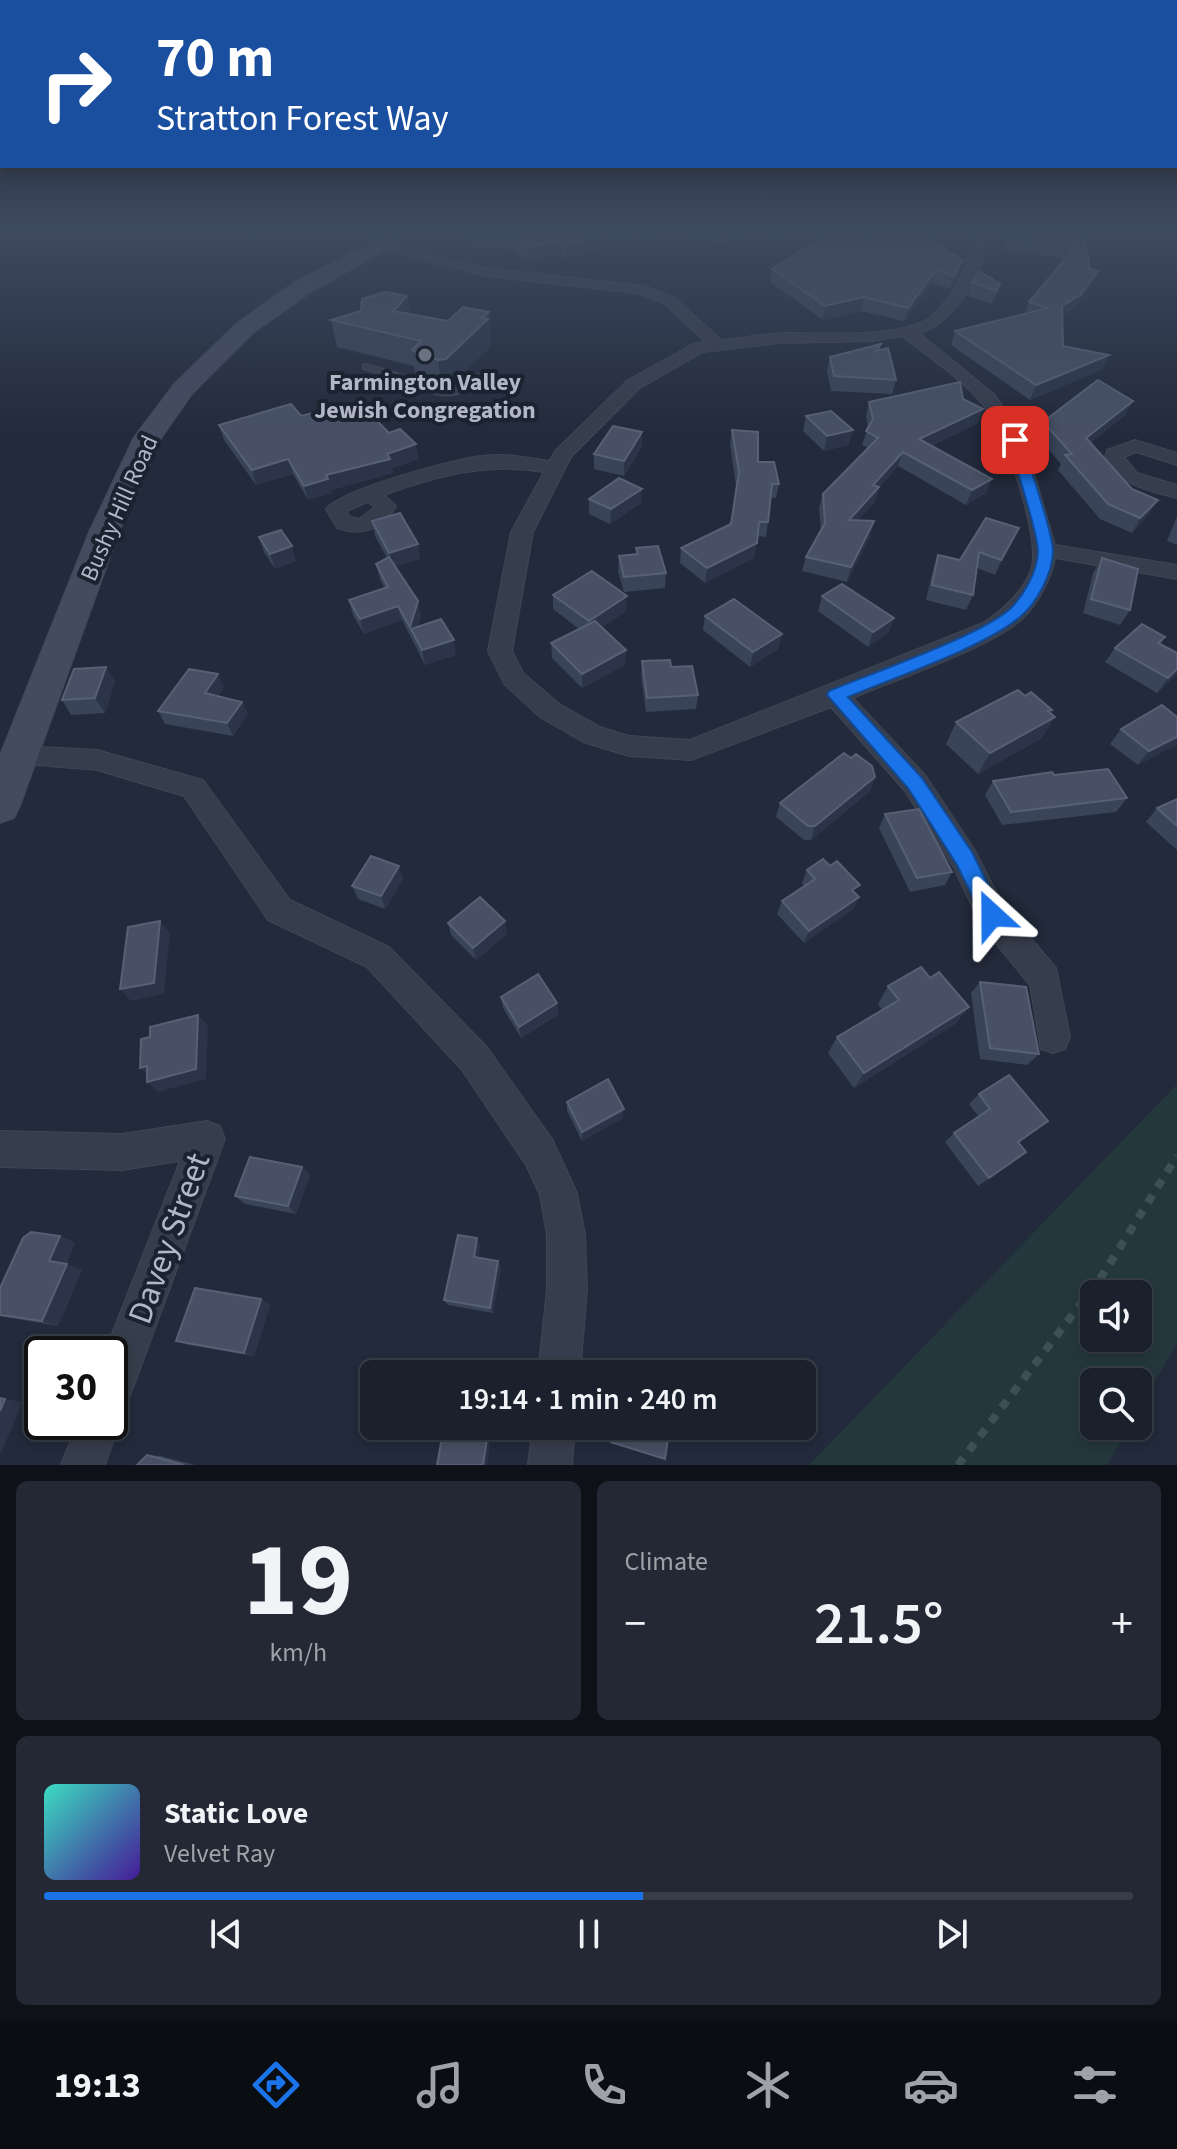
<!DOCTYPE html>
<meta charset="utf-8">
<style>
body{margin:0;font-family:"Source Sans 3",sans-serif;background:#232834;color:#f1f3f6;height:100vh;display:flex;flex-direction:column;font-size:30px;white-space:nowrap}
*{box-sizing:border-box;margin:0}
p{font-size:26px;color:#9fa3a9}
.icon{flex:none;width:44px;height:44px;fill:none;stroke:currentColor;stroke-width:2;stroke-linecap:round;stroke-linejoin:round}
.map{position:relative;height:1465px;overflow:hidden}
.side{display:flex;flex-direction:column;gap:16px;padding:16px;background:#0e1218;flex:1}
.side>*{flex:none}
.hud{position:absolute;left:0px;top:0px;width:1178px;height:168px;box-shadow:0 4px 12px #0003,0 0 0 2px #383e48;background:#1a4fa0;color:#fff;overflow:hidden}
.tools{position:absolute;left:1080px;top:1280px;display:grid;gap:16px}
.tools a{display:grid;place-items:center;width:72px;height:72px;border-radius:12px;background:#1a202c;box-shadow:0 4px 12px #0003,0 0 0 2px #383e48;font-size:40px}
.speed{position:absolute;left:24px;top:1336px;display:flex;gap:16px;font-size:40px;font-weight:700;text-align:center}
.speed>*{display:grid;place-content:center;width:104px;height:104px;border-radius:50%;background:#1a202c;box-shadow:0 4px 12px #0003,0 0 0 2px #383e48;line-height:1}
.speed .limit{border:4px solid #111;border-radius:12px;background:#fff;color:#111}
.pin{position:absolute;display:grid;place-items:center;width:68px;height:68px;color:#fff;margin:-34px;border-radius:16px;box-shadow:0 4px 12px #0006}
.me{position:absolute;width:88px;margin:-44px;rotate:336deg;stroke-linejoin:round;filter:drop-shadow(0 0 6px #0008)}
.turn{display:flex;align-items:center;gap:28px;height:168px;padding:0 24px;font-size:36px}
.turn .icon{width:104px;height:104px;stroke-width:2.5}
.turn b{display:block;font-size:56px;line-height:68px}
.big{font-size:60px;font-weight:600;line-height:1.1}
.side .card{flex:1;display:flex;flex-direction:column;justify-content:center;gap:12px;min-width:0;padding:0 28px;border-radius:12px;background:#232834}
.side .dial{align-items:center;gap:0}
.dial b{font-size:104px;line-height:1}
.song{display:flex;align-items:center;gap:24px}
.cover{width:96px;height:96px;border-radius:12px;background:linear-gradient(135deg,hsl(170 70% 55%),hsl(260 70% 35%))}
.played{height:8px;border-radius:4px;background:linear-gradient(90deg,#1a73e8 55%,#383e48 55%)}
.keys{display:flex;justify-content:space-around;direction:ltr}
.heat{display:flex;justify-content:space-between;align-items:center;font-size:44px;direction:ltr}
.side .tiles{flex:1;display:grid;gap:16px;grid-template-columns:1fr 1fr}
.card:last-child{grid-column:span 2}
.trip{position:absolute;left:360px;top:1360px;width:456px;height:80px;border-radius:12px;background:#1a202c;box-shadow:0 4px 12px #0003,0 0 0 2px #383e48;font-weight:600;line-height:80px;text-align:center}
.menu{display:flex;height:128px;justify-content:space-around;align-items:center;background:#0a0d12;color:#9fa3a9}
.menu .icon{width:56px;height:56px}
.menu .current{color:#1a73e8}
.menu b{font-size:36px;color:#f1f3f6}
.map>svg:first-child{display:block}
</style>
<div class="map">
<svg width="1177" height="1465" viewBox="0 0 1177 1465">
<rect width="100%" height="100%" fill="#222a3b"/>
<!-- green -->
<path fill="#24373c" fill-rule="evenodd" d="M1177 1084V1343L1138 1411V1382H1094V1426H1130L1107 1465H809ZM1094 1294H1138V1338H1094Z"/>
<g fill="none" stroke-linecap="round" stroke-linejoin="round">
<defs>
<path id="lane" d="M366 364 397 373 441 391 454 389 477 374 485 376C455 405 439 397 405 383 391 377 377 373 363 369V365Z"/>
<g id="street">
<path d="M681 229 716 232 751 229C733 245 699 244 681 229Z"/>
<path d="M962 229H976L985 239C987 270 951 327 919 333L995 395 1024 440 1055 545 1177 565V579L1055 558C1052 577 1037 605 1023 618 993 647 894 680 853 698L925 775 974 849 1003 905 1056 968 1070 1037 1065 1049 1053 1053 1041 1049 1030 985 981 925 953 866 905 791 831 707 691 760 629 756 583 742 540 717 505 685 488 651 511 532 544 472C486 462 438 476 384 495L396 506C383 529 362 537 337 528L326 509C342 489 454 459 482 456 504 453 527 457 549 461L556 450 628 380 693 344 705 342 665 304 637 293 486 276 377 248V242L486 268 645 286 675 298 721 340C742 338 762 334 783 333 826 332 876 338 918 324 943 316 972 264 971 240ZM902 336C928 357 961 378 982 403 1004 428 1042 540 1031 570 1022 594 1003 610 983 623L690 740 629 736 600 727 558 703 523 673 512 651 533 532 571 457 640 388 703 352 778 343 873 341ZM367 502 375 507 359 519 349 516 347 511Z"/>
<path d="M1135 440 1177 453V465L1136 452 1124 457 1137 473 1177 485V498C1149 491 1122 485 1104 461L1107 450Z"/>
<polygon points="22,746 97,750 203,780 290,900 389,947 486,1046 552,1139 577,1193 585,1235 587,1289 580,1374 538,1374 547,1289 547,1235 540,1195 526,1165 462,1070 367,967 268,920 184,796 97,770 13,763 9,756 13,749"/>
<polygon points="207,1121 220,1126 225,1139 131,1393 125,1408 116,1412 120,1422 105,1465 61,1465 78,1422 110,1422 110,1354 104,1354 180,1161 122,1170 0,1167 0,1131 122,1134"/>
<polygon points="533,1426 575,1426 572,1465 528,1465"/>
</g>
<polygon id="secondary" points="399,229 423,229 311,292 253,333 192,394 162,437 119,532 20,806 14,818 0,823 0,755 89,532 134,437 174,384 237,323 295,282"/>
</defs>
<!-- lane casing -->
<use href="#lane" stroke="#3f4654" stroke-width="2"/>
<!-- street casing -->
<use href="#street" stroke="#3f4654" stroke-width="2"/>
<!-- secondary casing -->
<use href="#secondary" stroke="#3f4654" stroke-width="2"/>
<!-- path -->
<polyline stroke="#3d5055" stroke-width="8" stroke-dasharray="9 9" stroke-linecap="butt" points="958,1465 1102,1276 1177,1156"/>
<!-- lane -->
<use href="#lane" fill="#363d4c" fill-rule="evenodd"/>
<!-- street -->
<use href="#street" fill="#363d4c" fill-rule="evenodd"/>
<!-- secondary -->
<use href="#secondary" fill="#444b5f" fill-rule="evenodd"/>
</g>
<!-- wall -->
<g fill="#3a4458">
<polygon points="755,229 796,229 766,241"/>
<polygon points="999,229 1083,229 1093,284 1074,308 1062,316 1063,346 1103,369 1030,400 951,345 955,331 1025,314 1029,302 1065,258 1005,251 1005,230"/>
<polygon points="543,230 657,234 566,258 559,254 526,261 512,249 474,248 474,244 470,244 469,231"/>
<polygon points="873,232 959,273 950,289 932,283 904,321 861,311 823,320 770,282 772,269 872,239"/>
<polygon points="972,282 1000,284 992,304 968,296"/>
<polygon points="407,296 410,314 448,321 489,312 491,346 449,387 442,388 416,378 414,366 337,347 331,320"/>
<polygon points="881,344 879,350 896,380 892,394 831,391 827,371 830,357"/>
<polygon points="963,399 978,423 931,446 986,493 966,505 898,466 879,488 875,501 858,520 874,521 870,536 847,582 802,571 806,557 821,530 819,508 823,494 868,448 862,445 868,428 866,416 869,402"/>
<polygon points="1125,415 1090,443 1149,514 1132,533 1100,519 1058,470 1061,464 1037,436 1043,422"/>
<polygon points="301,416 389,433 419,459 392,468 393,473 331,490 332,493 308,500 293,474 256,485 224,440 219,425"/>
<polygon points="806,416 849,445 824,451 803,431"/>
<polygon points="732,430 758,462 779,484 776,498 771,498 766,537 758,536 754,558 705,583 680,563 681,548 731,524 736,487 730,444"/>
<polygon points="642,432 642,447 624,476 594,469 594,454"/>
<polygon points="589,499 641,503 610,524 589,514"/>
<polygon points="1177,516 1177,545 1167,541"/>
<polygon points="986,518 1012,543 995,575 977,568 973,595 966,610 926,600 933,570 938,555 960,560"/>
<polygon points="372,521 420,559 395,566 421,616 418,626 456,655 425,665 402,620 364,634 353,615 349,600 385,589 380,579 376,564 387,558 375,536"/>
<polygon points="259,537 296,561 275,569 264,552"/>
<polygon points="636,548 666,573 665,588 624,592 618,571 619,556 636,554"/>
<polygon points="1102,558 1130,610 1120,625 1083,613 1093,573"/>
<polygon points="553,595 626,611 601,628 626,650 625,665 582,688 552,658 551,643 579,629 553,609"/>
<polygon points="822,596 894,618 889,632 868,647 818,611"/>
<polygon points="705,616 782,634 778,649 750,667 703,630"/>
<polygon points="1165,637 1161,644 1177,653 1177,674 1157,693 1105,662 1115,648"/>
<polygon points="642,661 671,667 698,695 696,709 646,712 641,676"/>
<polygon points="115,681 105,713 71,715 62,700"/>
<polygon points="224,687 218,696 242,702 248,714 233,736 165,724 158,711"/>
<polygon points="1025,696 1050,713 1042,738 978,774 946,744 956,722"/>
<polygon points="1177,717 1138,765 1110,744 1121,729"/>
<polygon points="875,777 870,791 811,840 804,840 776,817 780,803"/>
<polygon points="993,781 1127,798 1116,812 1002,825 985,795"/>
<polygon points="1177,799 1177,850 1146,822 1157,808"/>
<polygon points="885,814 952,872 945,885 910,892 879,828"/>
<polygon points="807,870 856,894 859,897 853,909 804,943 777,914 782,901 804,886 802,883"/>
<polygon points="403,879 385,909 358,899 352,886"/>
<polygon points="448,923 507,934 476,960 451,935"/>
<polygon points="930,978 969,1007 955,1024 854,1088 828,1053 837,1037 882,1010 878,1004 888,986"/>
<polygon points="980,982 1039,1054 1027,1065 980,1059 971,993"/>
<polygon points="501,997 557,1003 558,1015 521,1038 503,1008"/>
<polygon points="979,1094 1048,1121 1019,1143 1015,1161 978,1186 945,1142 954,1133 979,1117 969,1104"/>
<polygon points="567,1102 623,1118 582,1141 567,1111"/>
<polygon points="302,1167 310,1175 296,1214 245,1204 235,1196"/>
<polygon points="60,1236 75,1243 66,1264 82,1270 58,1326 0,1316 0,1288"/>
<polygon points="477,1238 480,1245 478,1258 501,1267 493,1313 448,1305 444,1300"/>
<polygon points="261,1299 270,1305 254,1356 189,1345 176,1341"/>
<polygon points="613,1426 665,1459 662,1459 610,1443"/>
<polygon points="147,1455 161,1456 195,1465 137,1465"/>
</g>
<!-- shaded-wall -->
<g fill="#2b3448">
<polygon points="629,229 657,229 657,234 566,258 566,245"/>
<polygon points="768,229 796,229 766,241"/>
<polygon points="559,241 559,254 526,261 526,248"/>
<polygon points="963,260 959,273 950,289 954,276"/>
<polygon points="936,270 932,283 904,321 908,308"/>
<polygon points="1098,271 1093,284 1074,308 1056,320 1062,306"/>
<polygon points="407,296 411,322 398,337 393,311"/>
<polygon points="864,297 861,311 823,320 825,306"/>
<polygon points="489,312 491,346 449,387 442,388 438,360"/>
<polygon points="1109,355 1103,369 1030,400 1036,385"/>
<polygon points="1133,401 1125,415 1079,453 1086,438"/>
<polygon points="983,409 978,423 915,453 919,439"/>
<polygon points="853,430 849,445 824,451 827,436"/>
<polygon points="642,432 642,447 624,476 624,461"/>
<polygon points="416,444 419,459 392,468 393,473 331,490 332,493 308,500 304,486 326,475"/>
<polygon points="903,452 898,466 879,488 875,501 845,534 849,520 873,485"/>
<polygon points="288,459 293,474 256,485 252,470"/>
<polygon points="992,479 986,493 966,505 972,490"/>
<polygon points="642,489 641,503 610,524 611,509"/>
<polygon points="1158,500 1149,514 1132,533 1140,518"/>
<polygon points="874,521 870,536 847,582 851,567"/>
<polygon points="1019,528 1012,543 995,575 1001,560"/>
<polygon points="757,543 754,558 705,583 707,568"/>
<polygon points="418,544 420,559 392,567 389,553"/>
<polygon points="292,546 296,561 275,569 270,554"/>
<polygon points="627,596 626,611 589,636 589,621"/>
<polygon points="418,601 421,616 415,636 411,629 413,641 410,627"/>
<polygon points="398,606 402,620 364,634 360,619"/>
<polygon points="894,618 889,632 868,647 873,632"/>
<polygon points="782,634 778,649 750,667 753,652"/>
<polygon points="454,640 456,655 425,665 422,650"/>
<polygon points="626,650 625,665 582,688 582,674"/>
<polygon points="106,667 115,681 105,713 95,698"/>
<polygon points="1177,669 1177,674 1157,693 1168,678"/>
<polygon points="218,674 224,687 211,706 205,693"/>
<polygon points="242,702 248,714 233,736 227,723"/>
<polygon points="1052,710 1044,723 1055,717 1042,738 978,774 990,753"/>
<polygon points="1177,737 1177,745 1138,765 1149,751"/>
<polygon points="875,777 870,791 811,840 815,826"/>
<polygon points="399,866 403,879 385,909 381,896"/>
<polygon points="859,897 853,909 804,943 809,931"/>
<polygon points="160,921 170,933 164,994 131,1001 120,989"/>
<polygon points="505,921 507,934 476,960 473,948"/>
<polygon points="557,1003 558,1015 521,1038 519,1027"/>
<polygon points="969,1007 955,1024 854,1088 864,1073"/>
<polygon points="198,1015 208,1026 206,1079 158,1092 147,1082"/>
<polygon points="147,1066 151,1079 140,1068"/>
<polygon points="624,1109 623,1118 582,1141 582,1132"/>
<polygon points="302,1167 310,1175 296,1214 288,1206"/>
<polygon points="60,1236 75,1243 64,1267 49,1261"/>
<polygon points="477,1238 480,1245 477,1264 474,1257"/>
<polygon points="498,1261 501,1267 493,1313 490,1308"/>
<polygon points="67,1264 82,1270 58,1326 42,1321"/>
<polygon points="261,1299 270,1305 254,1356 244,1353"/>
<polygon points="5,1399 23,1402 0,1455 0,1411"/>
<polygon points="489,1426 492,1426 487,1465 483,1465"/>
</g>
<!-- building -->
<g fill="#475064" stroke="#576074" stroke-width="2">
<polygon points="470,229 539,229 543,230 548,229 629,229 566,245 559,241 526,248 512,236 473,235 475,231 469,231"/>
<polygon points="844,229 873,240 873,232 883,229 912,229 963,260 954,276 936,270 908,308 864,297 825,306 772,269 832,231"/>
<polygon points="1009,229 1083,229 1090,269 1098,271 1080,295 1062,306 1063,346 1109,355 1036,385 955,331 1048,308 1029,302 1076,246 1009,238"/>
<polygon points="979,271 1000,284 996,291 972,282"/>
<polygon points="385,292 407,296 393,311 448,321 463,307 489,312 482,318 488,319 446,359 438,360 412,350 421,341 331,320 361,311 362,299"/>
<polygon points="881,344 876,351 888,348 896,380 834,376 830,357"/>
<polygon points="1098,380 1133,401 1086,438 1132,489 1158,500 1140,518 1108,504 1065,455 1072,454 1043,422"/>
<polygon points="960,382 963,399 983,409 919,439 992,479 972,490 903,452 873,485 879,487 849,520 874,521 851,567 806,557 825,523 823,494 878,438 866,431 873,419 869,402"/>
<polygon points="358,402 389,433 400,429 416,444 387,454 390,459 326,475 328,479 304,486 288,459 252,470 219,425 291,404 301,416"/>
<polygon points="831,411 853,430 827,436 806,416"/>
<polygon points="613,426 642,432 624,461 594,454"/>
<polygon points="732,430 758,432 758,462 774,462 779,484 772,484 768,522 759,522 757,543 707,568 681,548 731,524 739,472"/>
<polygon points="619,478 642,489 611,509 589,499"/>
<polygon points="400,513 418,544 389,553 372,521"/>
<polygon points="986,518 1019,528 1001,560 979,552 973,595 932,585 938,555 960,560"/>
<polygon points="281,530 292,546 270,554 259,537"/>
<polygon points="658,546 666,573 624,577 619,556 638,554 636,548"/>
<polygon points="389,557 418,601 410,627 398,606 360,619 349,600 388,587 376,564"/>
<polygon points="1102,558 1138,569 1130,610 1091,599"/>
<polygon points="592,571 627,596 589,621 553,595"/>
<polygon points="842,584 894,618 873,632 822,596"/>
<polygon points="734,599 782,634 753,652 705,616"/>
<polygon points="441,619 454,640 422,650 411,629"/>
<polygon points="595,621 626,650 582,674 551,643"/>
<polygon points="1142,624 1165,637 1158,643 1177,653 1177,669 1168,678 1115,648"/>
<polygon points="670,660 671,667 692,666 698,695 647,698 642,661"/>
<polygon points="106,667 95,698 62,700 74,669"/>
<polygon points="189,669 218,674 205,693 242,702 227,723 158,711"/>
<polygon points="1018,690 1025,696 1031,692 1052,710 1048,711 1055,717 990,753 956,722"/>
<polygon points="1162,705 1177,717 1177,737 1149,751 1121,729"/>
<polygon points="844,753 851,758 856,754 872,766 875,777 815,826 808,826 780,803"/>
<polygon points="1108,769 1127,798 1011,812 993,781 1052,772 1054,775"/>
<polygon points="1177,799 1177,826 1157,808"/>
<polygon points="919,809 952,872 917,878 885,814"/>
<polygon points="371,856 399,866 381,896 352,886"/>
<polygon points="823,859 830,866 837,861 860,885 852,890 859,897 809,931 782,901 815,879 807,870"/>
<polygon points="480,897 505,921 473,948 448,923"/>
<polygon points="160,921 154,983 120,989 128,927"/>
<polygon points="921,967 930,978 939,972 969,1007 864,1073 837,1037 899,1000 888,986"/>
<polygon points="538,974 557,1003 519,1027 501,997"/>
<polygon points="980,982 1026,987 1039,1054 990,1048"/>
<polygon points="198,1015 196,1069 147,1082 147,1066 140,1068 141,1039 150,1037 150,1027"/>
<polygon points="1009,1075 1048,1121 1018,1142 1026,1152 989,1178 954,1133 990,1109 979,1094"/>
<polygon points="608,1079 624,1109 582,1132 567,1102"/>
<polygon points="250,1157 302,1167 288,1206 235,1196"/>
<polygon points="31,1232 60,1236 49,1261 67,1264 42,1321 0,1315 0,1288 23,1238"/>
<polygon points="458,1235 477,1238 474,1257 498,1261 490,1308 444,1300"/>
<polygon points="195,1288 261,1299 244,1353 176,1341"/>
<polygon points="0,1398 5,1399 0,1411"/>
<polygon points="444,1426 489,1426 483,1465 437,1465"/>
<polygon points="613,1426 670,1426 665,1459 611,1442"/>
<polygon points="147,1455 184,1465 137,1465"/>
</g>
<!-- sky -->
<linearGradient id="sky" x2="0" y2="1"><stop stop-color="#131720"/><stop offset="0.53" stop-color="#3e4a60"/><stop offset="1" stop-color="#3e4a60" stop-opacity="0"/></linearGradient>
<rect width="1177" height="434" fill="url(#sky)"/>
<!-- route -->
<path fill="#1a73e8" stroke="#114b97" stroke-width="2" d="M1015 436 1021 440C1029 465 1053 531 1053 552 1052 574 1037 603 1020 617 985 647 893 678 848 697L922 778 972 852 1003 915 1000 922 992 924 985 922 957 865 908 788 827 695 829 691C869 674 986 634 1012 607 1025 593 1037 572 1038 552 1038 531 1015 465 1008 440Z"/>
<!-- markers -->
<circle fill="#6b7280" stroke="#1b2230" stroke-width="3" cx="425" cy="355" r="8"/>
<g text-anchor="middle" stroke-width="8" stroke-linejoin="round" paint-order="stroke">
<!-- far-poi labels -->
<g font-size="24" font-weight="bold" fill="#b1b7c7" stroke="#1b2230">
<text x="425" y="390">Farmington Valley<tspan x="425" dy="28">Jewish Congregation</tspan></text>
</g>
<!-- far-street labels -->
<g font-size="24" fill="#b1b7c7" stroke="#1b2230">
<text transform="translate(119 508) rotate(-66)" y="8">Bushy Hill Road</text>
</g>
<!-- near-street labels -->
<g font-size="34" fill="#b1b7c7" stroke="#1b2230">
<text transform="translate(168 1238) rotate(-70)" y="12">Davey Street</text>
</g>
</g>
</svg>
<div class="tools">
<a><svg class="icon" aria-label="sound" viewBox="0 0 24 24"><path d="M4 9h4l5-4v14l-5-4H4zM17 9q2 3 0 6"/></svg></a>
<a><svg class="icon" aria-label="search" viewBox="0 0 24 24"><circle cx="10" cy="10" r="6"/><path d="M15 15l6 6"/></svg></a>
</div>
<div class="speed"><div class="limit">30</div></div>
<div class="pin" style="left:1015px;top:440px;background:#d93025"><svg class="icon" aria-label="arrive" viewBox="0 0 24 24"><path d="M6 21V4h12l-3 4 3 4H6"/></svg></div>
<svg class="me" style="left:992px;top:915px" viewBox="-20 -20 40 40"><path d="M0-17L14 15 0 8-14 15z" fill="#1a73e8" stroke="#fff" stroke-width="4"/></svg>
<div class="trip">19:14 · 1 min · 240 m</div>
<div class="hud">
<div class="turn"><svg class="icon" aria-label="right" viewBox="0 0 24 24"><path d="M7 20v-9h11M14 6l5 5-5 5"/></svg><div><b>70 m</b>Stratton Forest Way</div></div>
</div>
</div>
<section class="side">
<div class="tiles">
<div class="card dial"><b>19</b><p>km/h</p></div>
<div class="card"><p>Climate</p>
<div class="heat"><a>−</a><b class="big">21.5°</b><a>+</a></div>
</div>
<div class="card">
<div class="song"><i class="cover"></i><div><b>Static Love</b><p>Velvet Ray</p></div></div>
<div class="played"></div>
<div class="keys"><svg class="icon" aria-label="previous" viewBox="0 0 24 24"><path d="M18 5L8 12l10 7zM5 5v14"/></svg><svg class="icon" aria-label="pause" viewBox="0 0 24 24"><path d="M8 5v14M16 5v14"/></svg><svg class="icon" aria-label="next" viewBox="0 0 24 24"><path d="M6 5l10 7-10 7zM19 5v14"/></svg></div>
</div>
</div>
</section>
<nav class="menu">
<b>19:13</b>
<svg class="icon current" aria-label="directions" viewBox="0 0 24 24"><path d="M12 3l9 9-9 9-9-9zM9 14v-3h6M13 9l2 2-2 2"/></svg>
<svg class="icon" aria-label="music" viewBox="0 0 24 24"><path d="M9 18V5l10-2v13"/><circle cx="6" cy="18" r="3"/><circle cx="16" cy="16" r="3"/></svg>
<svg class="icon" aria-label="phone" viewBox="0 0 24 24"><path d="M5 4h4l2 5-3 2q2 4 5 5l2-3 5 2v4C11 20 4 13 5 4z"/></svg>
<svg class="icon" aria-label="climate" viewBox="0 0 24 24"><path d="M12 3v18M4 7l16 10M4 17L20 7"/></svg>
<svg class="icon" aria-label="car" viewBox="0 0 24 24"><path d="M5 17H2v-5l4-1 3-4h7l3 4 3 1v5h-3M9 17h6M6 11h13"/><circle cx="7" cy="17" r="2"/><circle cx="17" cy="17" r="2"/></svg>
<svg class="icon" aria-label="filters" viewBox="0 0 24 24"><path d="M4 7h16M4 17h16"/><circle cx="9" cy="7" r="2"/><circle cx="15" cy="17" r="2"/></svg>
</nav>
